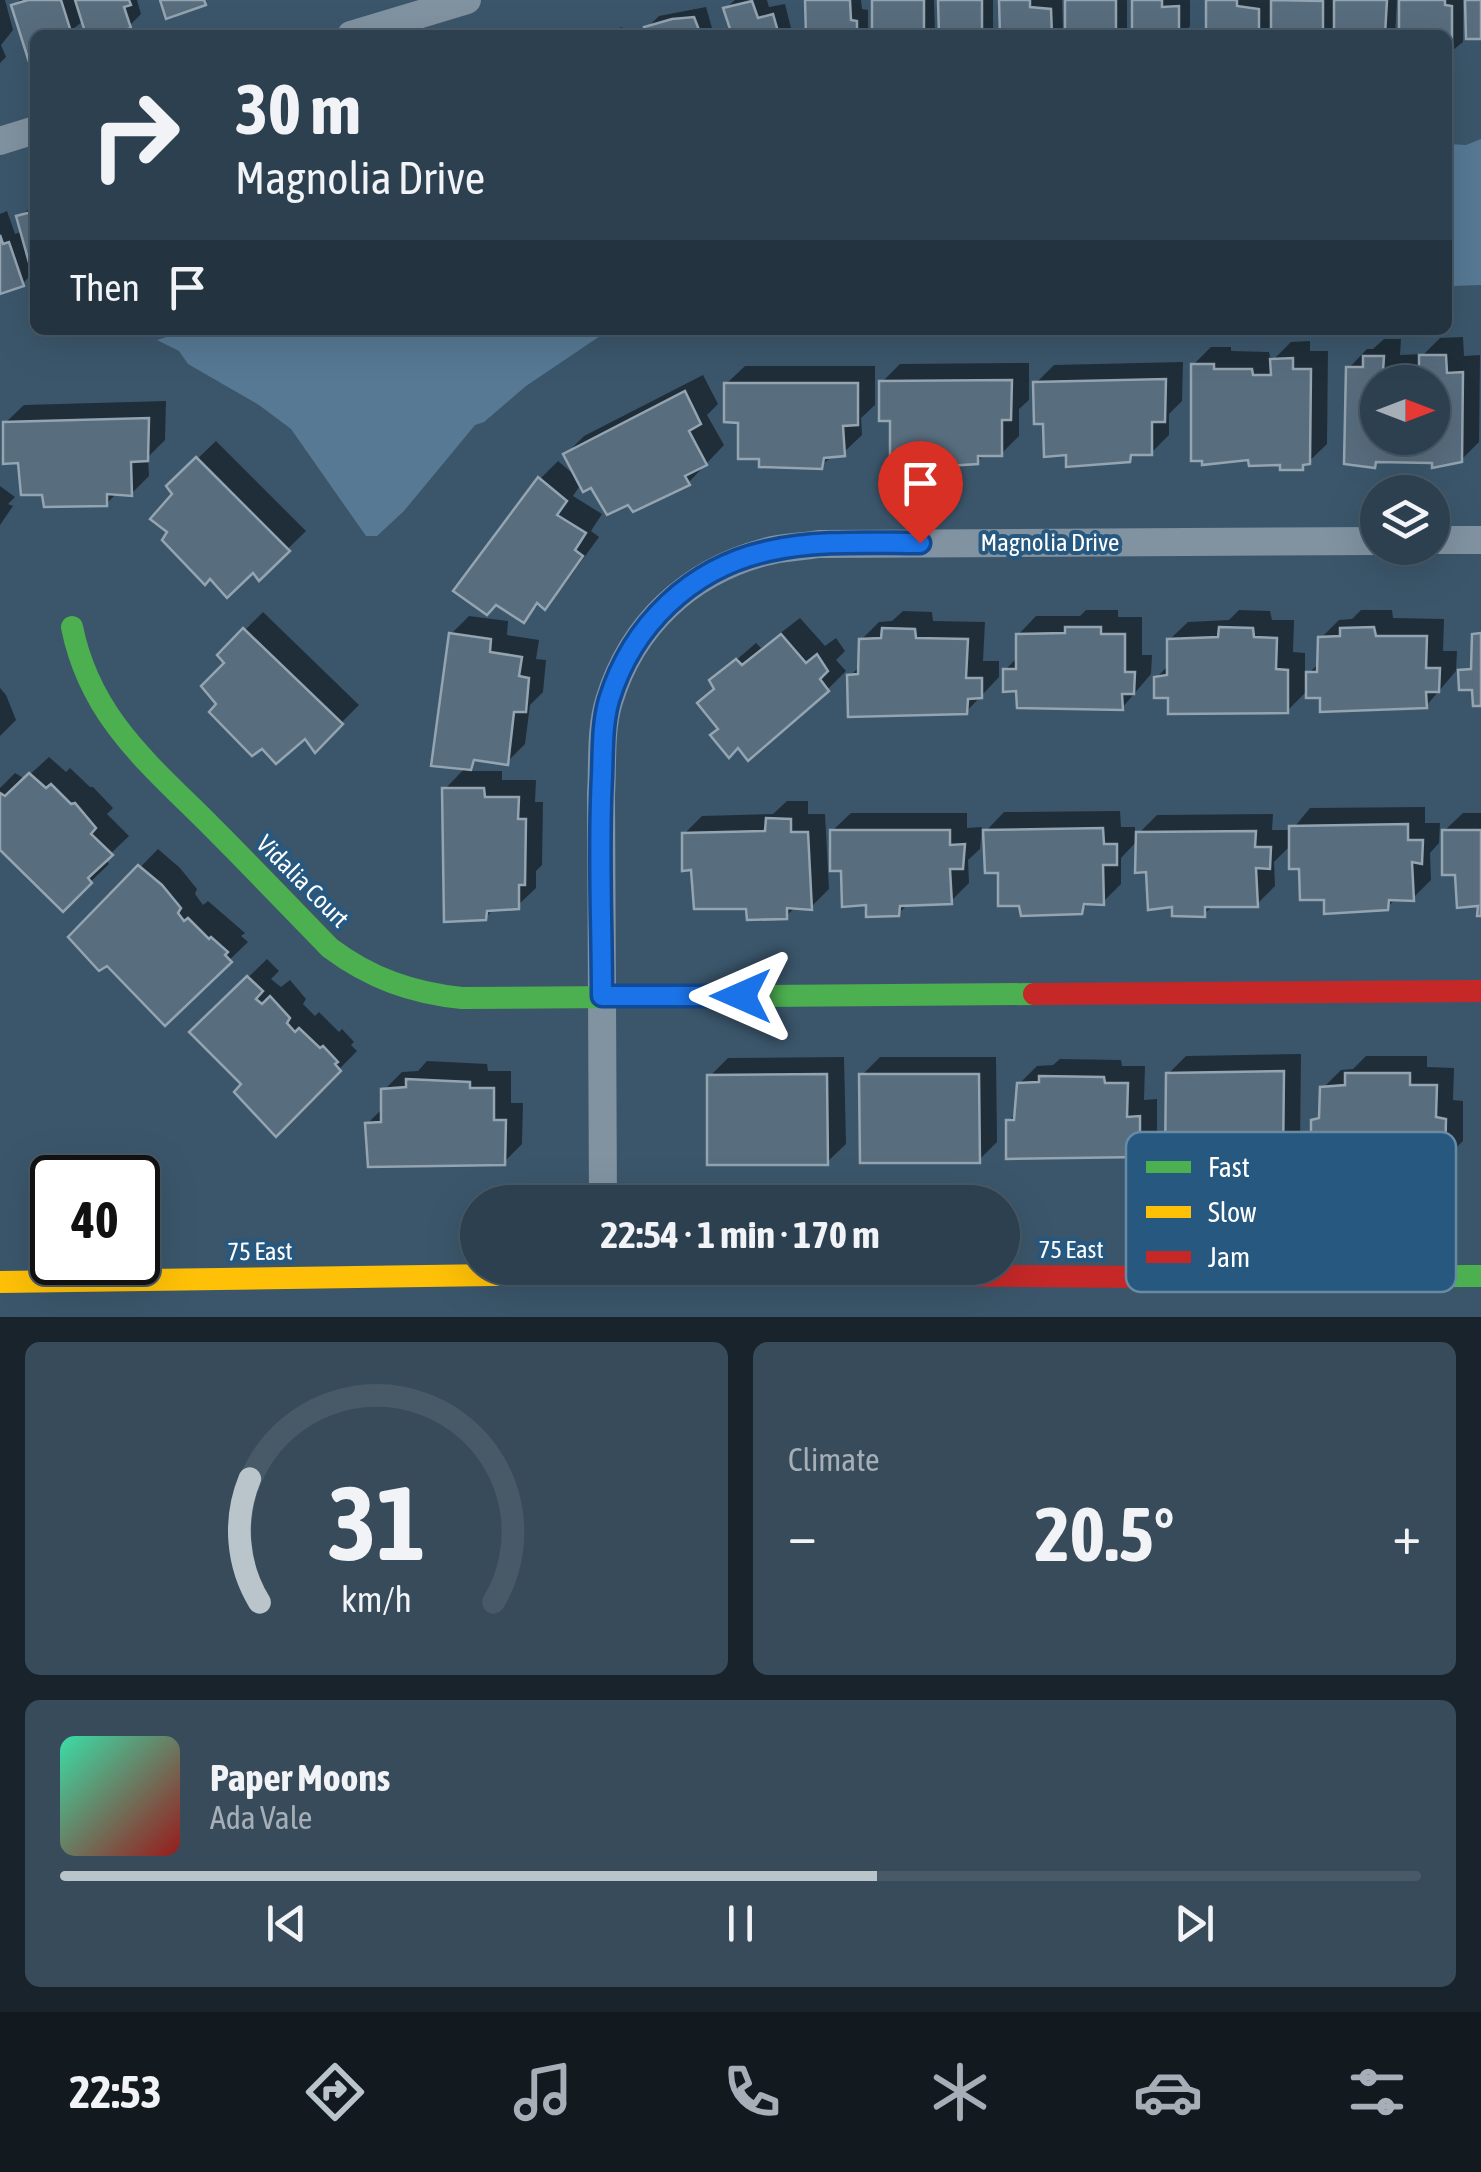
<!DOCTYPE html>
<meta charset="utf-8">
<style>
body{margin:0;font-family:"Asap Condensed",sans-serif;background:#384b5a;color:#f1f3f6;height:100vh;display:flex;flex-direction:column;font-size:38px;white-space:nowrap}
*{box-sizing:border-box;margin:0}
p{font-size:32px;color:#a6afb7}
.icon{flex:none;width:55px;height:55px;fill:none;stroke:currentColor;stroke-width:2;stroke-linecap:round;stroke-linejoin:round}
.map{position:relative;height:1317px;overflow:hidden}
.side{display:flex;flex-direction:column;gap:25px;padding:25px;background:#18232c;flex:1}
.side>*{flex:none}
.hud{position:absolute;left:30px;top:30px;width:1422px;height:305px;border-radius:15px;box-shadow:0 10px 40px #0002,0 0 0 2px #485967;background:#2c4050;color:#f1f3f6;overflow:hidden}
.needle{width:65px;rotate:90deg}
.controls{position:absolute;left:1360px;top:365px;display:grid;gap:20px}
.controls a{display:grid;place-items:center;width:90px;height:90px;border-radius:50%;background:#2c4050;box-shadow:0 10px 40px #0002,0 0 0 2px #485967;font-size:50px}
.speed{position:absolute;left:30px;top:1155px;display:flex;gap:20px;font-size:50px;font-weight:700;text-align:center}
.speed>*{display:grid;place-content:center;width:130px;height:130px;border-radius:50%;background:#2c4050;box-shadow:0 10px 40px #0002,0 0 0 2px #485967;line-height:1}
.speed .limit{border:5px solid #111;border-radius:15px;background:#fff;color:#111}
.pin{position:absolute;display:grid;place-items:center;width:85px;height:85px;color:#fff;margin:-102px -42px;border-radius:50% 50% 50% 0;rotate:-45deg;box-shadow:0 0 10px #0007}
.pin .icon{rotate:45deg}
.me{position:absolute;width:110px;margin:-55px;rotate:270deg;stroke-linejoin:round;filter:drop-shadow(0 0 8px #0008)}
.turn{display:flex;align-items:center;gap:35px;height:210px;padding:0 40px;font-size:45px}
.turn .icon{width:130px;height:130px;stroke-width:2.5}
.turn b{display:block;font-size:70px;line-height:85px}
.then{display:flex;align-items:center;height:95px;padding:0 40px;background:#0003;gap:20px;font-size:38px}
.big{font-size:75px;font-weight:700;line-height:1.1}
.side .widget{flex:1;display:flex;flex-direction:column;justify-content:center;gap:15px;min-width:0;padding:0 35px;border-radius:15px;background:#384b5a}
.side .dial{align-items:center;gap:0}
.dial svg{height:260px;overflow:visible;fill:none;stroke:#485967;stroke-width:7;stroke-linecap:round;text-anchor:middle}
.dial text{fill:#f1f3f6;stroke:none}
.song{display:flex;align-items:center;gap:30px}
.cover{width:120px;height:120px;border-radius:15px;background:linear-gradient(135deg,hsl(160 70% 55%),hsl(0 70% 35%))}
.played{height:10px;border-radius:5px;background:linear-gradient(90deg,#bac4cb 60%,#485967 60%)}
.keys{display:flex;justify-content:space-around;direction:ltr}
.heat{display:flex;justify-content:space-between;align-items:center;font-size:55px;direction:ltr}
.side .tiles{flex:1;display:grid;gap:25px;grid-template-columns:1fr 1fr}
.widget:last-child{grid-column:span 2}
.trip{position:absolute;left:460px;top:1185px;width:560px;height:100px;border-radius:50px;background:#2c4050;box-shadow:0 10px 40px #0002,0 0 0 2px #485967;font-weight:700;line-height:100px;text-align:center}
.tabs{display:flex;height:160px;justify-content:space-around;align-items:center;background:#121a20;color:#a6afb7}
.tabs .icon{width:70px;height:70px}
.tabs .on{color:#bac4cb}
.tabs b{font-size:45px;color:#f1f3f6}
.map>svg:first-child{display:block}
</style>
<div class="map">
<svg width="1481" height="1317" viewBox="0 0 1481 1317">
<rect width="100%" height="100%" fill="#3b566b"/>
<!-- water -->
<g fill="#577994">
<polygon points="1481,139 1481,285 1451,286 1448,285 1448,144 1466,145"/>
<polygon points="189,330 609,330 526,386 484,422 475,425 404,511 377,536 366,536 291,429 259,405 188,364 179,351 157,340"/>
</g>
<!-- shadow -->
<g fill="#0007" fill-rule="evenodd">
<polygon points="0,0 5,0 13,30 1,45 6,57 0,63"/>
<polygon points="20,0 137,0 141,14 129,26 100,35 89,35 84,20 66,35 35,35 35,57 14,6"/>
<polygon points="735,0 767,0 769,7 785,4 792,32 789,35 734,35 726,8"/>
<polygon points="807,0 861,0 862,9 868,10 868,35 808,35"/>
<polygon points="875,0 934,0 935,35 875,35"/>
<polygon points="940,0 993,0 993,28 986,35 941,35"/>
<polygon points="1001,0 1062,0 1063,35 1002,35"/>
<rect x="1068" y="0" width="59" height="35"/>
<polygon points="1134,0 1190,0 1190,26 1182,35 1135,35"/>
<polygon points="1208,0 1397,0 1395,35 1337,35 1337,27 1328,35 1209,35"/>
<polygon points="1402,0 1463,0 1463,42 1448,54 1448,35 1402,35"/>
<polygon points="706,7 714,35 649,35 647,28 659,16"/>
<polygon points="622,27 625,35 599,35"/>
<polygon points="35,204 35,274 34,272 22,284 0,291 0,214 7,211 15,234 23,231 19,217"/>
<path d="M1463 337 1464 356 1480 355 1479 442 1461 460 1380 459 1374 465 1349 368 1367 349H1373L1384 339H1401L1400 355 1424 354 1440 338ZM1378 382H1432V438H1378Z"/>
<polygon points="1310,341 1310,351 1328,351 1327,444 1302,468 1193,365 1211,347 1231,347 1231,351 1269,352 1270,357 1275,358 1291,342"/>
<polygon points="1183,362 1182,401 1169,414 1169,435 1151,453 1136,453 1129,460 1046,421 1036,383 1054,365"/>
<polygon points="1029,363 1029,400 1019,409 1019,436 1001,454 985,454 977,462 892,419 882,382 900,364"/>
<polygon points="745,366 875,366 875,405 861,418 862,435 843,453 833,455 821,466 740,420 726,384"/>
<polygon points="703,375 718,404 707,415 724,445 688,483 628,502 581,484 573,496 602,514 591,531 599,537 562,588 544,606 540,603 523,620 540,479 558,461 578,478 566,454 584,436"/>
<polygon points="166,401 165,440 148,457 149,476 131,494 117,493 106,504 44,493 21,460 5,423 24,405"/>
<polygon points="216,441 306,531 259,577 253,569 171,532 176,494 169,486"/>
<polygon points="0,486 15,497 8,504 13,506 0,525"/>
<polygon points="1086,610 1118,610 1118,617 1142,617 1142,655 1152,655 1151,674 1122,708 1018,689 1005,670 1018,657 1018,635 1036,616 1080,616"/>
<polygon points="1239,610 1270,611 1272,620 1294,620 1293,652 1305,653 1305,677 1320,662 1321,638 1339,620 1352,619 1361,610 1392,610 1393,618 1444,619 1443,651 1457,651 1456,671 1426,706 1323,696 1309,689 1287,711 1171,696 1156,678 1169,665 1169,640 1188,622 1229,620"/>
<polygon points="903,611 932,612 933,621 985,622 983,661 999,661 999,677 966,712 850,676 861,665 861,640 879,622 892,621"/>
<polygon points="263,612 359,705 315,749 306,736 219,704 228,662 220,655"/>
<polygon points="469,616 508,621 507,635 539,640 536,659 546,660 543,692 530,705 525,744 507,762 479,758 467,771 502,771 502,780 536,780 535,802 543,802 542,865 536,871 536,888 517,906 495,908 485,918 445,789 466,767 451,634"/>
<polygon points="800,618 825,646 836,638 845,651 836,660 846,671 828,689 721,729 716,688 712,681 756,643 761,648"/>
<polygon points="0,688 6,695 16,720 0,736"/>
<polygon points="49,757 66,772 70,768 90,787 93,787 113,808 107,814 129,836 105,859 109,864 63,908 0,846 0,788 15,773 25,779"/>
<polygon points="787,801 808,801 808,814 825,814 829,889 811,907 797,906 786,916 748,906 693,868 684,834 702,816 773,814"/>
<polygon points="1425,807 1425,823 1440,823 1439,843 1430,853 1431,880 1413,898 1397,898 1387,907 1326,897 1302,866 1292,844 1274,862 1275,886 1257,904 1214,905 1204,914 1174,904 1148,869 1138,840 1121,858 1121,884 1103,902 1090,902 1081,911 1021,903 1000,870 986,831 1004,812 1120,811 1121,827 1135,827 1135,837 1157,815 1273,814 1272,830 1292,830 1310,808"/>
<polygon points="851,813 967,813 967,828 982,827 980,849 968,860 969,883 951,901 909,903 898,914 868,902 832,831"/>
<polygon points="1463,813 1481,813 1481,913 1480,904 1458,872 1444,831"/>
<polygon points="158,849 180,868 197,889 195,894 203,905 208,901 245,933 241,936 248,942 165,1022 107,963 72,937"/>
<polygon points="267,959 279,971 271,979 281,987 290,980 306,999 303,1004 315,1016 319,1012 339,1032 342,1029 354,1042 351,1045 357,1051 276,1133 245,1084 192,1032"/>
<polygon points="1301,1054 1300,1142 1282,1160 1168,1074 1186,1056"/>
<polygon points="1366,1056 1427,1056 1427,1067 1454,1068 1453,1100 1463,1101 1463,1141 1444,1159 1313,1121 1321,1113 1323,1088 1341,1070 1353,1069"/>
<polygon points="844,1057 846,1144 827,1162 710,1076 728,1058"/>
<polygon points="880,1057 996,1057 997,1142 979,1160 862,1075"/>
<polygon points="1060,1059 1121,1060 1122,1066 1145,1066 1144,1100 1157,1099 1157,1136 1139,1154 1008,1121 1017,1113 1019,1084 1037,1066 1053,1065"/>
<polygon points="427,1061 487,1064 488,1071 511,1071 511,1103 523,1103 522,1144 504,1162 367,1124 384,1107 384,1090 402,1072 418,1071"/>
</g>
<!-- building -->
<g fill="#586d7e" stroke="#94a4b0" stroke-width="2.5" fill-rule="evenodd">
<polygon points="28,0 61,0 72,35 35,35 35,60 29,62 11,5"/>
<polygon points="75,0 129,0 131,5 124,7 131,28 109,35 86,35"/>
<polygon points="160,0 204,0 206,5 166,19"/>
<polygon points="805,0 850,0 851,20 857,21 857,35 806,35"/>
<rect x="872" y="0" width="52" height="35"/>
<polygon points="938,0 982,0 982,35 939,35"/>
<polygon points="999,0 1030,0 1030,7 1051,9 1052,35 1000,35"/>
<rect x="1065" y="0" width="51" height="35"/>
<polygon points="1132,0 1162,0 1162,7 1179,6 1179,35 1132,35"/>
<polygon points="1206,0 1237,0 1237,6 1259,9 1259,35 1206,35"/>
<polygon points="1271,0 1323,1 1323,35 1271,35"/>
<polygon points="1334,0 1387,0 1385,35 1334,35"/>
<polygon points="1399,0 1445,0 1445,5 1452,6 1452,57 1448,57 1448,35 1399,35"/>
<polygon points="1465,0 1481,0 1481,39 1466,39"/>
<polygon points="752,1 758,18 773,14 779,35 732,35 723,8"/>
<polygon points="694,17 701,35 647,35 644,27 672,19"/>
<polygon points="35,211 35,284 16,216"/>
<polygon points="0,235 3,244 9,242 24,286 0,294"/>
<path d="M1419 355H1446L1447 373 1463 372 1462 462 1432 468V463L1376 462 1375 468 1344 464 1346 367H1363V356H1384L1383 372 1419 371ZM1378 382H1432V438H1378Z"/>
<polygon points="1293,358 1293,369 1311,369 1310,464 1303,465 1303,470 1280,470 1280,465 1249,466 1248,460 1202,465 1202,461 1191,461 1191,364 1214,364 1214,369 1252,369 1253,375 1271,375 1270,359"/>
<polygon points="1166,379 1165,422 1152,422 1152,455 1131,455 1130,462 1066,467 1066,455 1044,457 1043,424 1034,424 1033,382"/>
<polygon points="1012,380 1011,420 1002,420 1002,456 978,456 978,464 915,468 914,455 890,457 890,421 879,421 879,381"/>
<polygon points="724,383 858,383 858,425 843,426 845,456 824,458 822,469 759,467 759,459 738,459 738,423 724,422"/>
<polygon points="685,391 701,424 689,431 707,465 685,476 690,485 633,512 628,505 607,515 591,488 583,492 563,454"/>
<polygon points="149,418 148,461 131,462 132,496 107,494 107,506 44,507 42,495 21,495 18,463 3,464 3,422"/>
<polygon points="196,457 290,551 259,581 253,573 227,598 210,579 205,585 162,540 167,532 150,519 172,494 166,486"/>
<polygon points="538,477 567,501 557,515 586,533 575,550 583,556 545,610 537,603 524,623 496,605 487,615 453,591"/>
<polygon points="1065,627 1101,627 1101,634 1125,634 1125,672 1135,672 1134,694 1122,694 1123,710 1017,708 1016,691 1003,692 1003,669 1016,669 1016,634 1065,633"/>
<polygon points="1219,627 1253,628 1254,637 1277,638 1276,669 1288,670 1288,713 1168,714 1168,698 1154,698 1154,677 1167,675 1167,639 1218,637"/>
<polygon points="1374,627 1376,636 1427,636 1426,668 1440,668 1439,692 1426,692 1427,708 1320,712 1320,698 1306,698 1306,672 1317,672 1318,637 1340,636 1340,628"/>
<polygon points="243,628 343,724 315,753 305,739 276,764 262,749 252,756 209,712 216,704 201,686 224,663 217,655"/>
<polygon points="882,628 915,629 916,638 968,639 966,678 982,678 982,698 968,699 967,714 848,717 847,675 858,674 859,639 881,638"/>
<polygon points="449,633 491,639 490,652 522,657 519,676 529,678 526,712 514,712 508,765 474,760 471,770 431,766"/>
<polygon points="1481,633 1481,706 1473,706 1472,690 1459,690 1458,670 1471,669 1472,634"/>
<polygon points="781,634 806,663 817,654 828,671 820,679 829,691 748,761 738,748 729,758 710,735 718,729 697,703 714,689 709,680 736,659 742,665"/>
<polygon points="29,773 46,788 51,784 71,804 75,803 96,828 91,834 113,855 88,878 92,883 63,912 0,850 0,793 5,796"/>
<polygon points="442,788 484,788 485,797 519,797 518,819 526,819 525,885 519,885 519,909 487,911 486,920 444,922"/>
<polygon points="766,818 791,819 791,832 808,832 812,910 787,908 787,919 747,920 746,909 694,909 691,870 682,871 682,833 765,831"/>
<polygon points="1408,824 1408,840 1423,840 1422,864 1412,862 1414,901 1389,900 1388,910 1324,914 1324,900 1300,900 1299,869 1289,869 1289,826"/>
<polygon points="1103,828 1104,844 1117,844 1117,865 1103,865 1104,905 1084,904 1082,914 1021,916 1019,906 998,906 998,873 985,873 983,830"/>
<polygon points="830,830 950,830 950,845 965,844 963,869 950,869 952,904 900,906 899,916 866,917 866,905 842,907 841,871 830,871"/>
<polygon points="1442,830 1481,830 1481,916 1477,916 1478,906 1457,908 1455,875 1442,875"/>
<polygon points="1256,831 1255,847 1271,847 1270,869 1256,868 1258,907 1205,907 1205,917 1172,916 1172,907 1148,910 1146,872 1135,873 1136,832"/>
<polygon points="138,865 162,885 181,908 178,913 184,921 188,918 209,939 211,937 228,952 225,955 232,962 165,1026 107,966 99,971 68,937"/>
<polygon points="247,976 263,991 256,999 262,1004 270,996 290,1018 287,1023 295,1032 299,1028 320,1048 323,1046 338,1062 335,1064 341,1071 276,1137 234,1092 241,1084 189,1032"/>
<polygon points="1284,1071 1283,1162 1165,1162 1166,1073"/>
<polygon points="1345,1073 1410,1073 1410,1085 1437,1085 1436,1117 1446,1119 1445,1161 1311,1163 1311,1120 1319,1118 1320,1087 1345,1085"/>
<polygon points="827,1074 828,1165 707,1165 707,1075"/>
<polygon points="859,1074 979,1074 980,1163 860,1163"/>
<polygon points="1039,1076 1104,1077 1105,1083 1128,1083 1127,1117 1140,1116 1140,1157 1006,1159 1006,1120 1014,1120 1017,1083 1039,1082"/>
<polygon points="406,1079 470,1082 470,1088 494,1088 494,1120 506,1120 505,1165 368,1167 365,1123 381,1122 381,1089 406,1087"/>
</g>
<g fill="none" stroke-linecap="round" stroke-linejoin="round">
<!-- street -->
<g stroke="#8192a1" stroke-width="28">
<polyline points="351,35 467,0"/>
<polyline points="0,141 35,130"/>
<polyline points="1432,540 1481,540"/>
<path d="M603 1202 601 794C603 764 600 730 609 701 632 625 689 572 765 552 782 547 801 547 819 544L1378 541"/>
</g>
<!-- fast -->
<g stroke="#4caf50" stroke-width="22">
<path d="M72 627C90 717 149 764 211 826 251 866 290 907 330 948 370 978 412 993 462 998L1034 994"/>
<polyline points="1142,1277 1481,1276"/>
</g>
<!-- slow -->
<polyline stroke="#ffc107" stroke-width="22" points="0,1282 641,1273"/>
<!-- jam -->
<g stroke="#c62828" stroke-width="22">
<polyline points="1034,994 1481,991"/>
<polyline points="641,1273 1142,1277"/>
</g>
</g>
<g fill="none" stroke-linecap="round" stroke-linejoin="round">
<defs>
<path id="route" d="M741 996H602C602 923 598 849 602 776 603 751 602 724 609 700 632 625 691 568 768 551 817 540 869 543 920 543"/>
</defs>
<!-- route casing -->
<use href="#route" stroke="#114b97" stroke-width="25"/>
<!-- route -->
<use href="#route" stroke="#1a73e8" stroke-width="18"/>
</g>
<g text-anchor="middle" stroke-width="8" stroke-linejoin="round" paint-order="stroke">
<!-- street labels -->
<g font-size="25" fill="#fff" stroke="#27587f">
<text x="1050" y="551">Magnolia Drive</text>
<text transform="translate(303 881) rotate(45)" y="9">Vidalia Court</text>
<text x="1071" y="1258">75 East</text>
<text transform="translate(260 1251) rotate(-1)" y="9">75 East</text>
</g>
</g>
<!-- legend -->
<rect x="1126" y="1132" width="330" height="160" rx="15" fill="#27587f" stroke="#688aa5" stroke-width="2.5"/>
<rect x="1146" y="1161" width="45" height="12" fill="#4caf50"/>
<rect x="1146" y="1206" width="45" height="12" fill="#ffc107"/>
<rect x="1146" y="1251" width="45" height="12" fill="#c62828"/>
<g font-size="28" fill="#fff">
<text x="1208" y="1177">Fast</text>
<text x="1208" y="1222">Slow</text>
<text x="1208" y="1267">Jam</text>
</g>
</svg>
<div class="controls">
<a><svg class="needle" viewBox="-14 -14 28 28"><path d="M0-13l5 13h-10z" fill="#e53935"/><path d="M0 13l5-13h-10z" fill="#a6afb7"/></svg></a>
<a><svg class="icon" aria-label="layers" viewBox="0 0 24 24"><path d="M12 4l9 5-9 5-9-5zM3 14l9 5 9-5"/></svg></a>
</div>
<div class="speed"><div class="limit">40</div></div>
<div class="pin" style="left:920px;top:543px;background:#d93025"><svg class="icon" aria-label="arrive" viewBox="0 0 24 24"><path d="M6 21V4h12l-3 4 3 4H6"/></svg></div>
<svg class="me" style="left:741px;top:996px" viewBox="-20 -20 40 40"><path d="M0-17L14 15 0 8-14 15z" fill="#1a73e8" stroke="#fff" stroke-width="4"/></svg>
<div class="trip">22:54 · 1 min · 170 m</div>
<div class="hud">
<div class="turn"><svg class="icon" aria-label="right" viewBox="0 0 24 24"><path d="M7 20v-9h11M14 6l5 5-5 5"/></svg><div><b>30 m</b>Magnolia Drive</div></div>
<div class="then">Then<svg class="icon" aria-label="arrive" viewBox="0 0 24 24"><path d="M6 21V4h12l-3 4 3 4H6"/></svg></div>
</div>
</div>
<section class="side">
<div class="tiles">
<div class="widget dial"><svg viewBox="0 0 100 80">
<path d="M14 69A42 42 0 1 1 86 69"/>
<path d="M14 69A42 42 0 0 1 11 31" stroke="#bac4cb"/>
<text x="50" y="56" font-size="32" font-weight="700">31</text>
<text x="50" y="72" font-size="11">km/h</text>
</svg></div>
<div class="widget"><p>Climate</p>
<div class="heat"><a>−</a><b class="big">20.5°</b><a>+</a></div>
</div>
<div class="widget">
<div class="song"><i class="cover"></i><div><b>Paper Moons</b><p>Ada Vale</p></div></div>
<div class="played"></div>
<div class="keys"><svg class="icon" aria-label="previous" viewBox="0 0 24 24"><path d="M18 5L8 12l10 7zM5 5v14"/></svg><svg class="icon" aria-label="pause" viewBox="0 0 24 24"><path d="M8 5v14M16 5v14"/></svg><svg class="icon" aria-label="next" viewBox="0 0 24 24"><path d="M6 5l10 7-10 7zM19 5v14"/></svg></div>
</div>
</div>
</section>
<nav class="tabs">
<b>22:53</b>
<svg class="icon on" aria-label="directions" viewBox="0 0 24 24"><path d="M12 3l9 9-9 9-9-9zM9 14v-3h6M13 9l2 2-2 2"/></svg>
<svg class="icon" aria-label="music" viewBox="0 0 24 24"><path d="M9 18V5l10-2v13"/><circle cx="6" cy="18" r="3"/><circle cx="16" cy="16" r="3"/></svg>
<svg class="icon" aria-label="phone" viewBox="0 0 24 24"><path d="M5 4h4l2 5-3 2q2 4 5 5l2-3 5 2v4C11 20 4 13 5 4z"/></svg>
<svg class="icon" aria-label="climate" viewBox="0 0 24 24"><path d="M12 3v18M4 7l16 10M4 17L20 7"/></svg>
<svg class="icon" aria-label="car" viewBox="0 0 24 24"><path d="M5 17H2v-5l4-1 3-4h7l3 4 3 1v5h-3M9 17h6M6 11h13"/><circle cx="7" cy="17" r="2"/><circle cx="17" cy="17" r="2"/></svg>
<svg class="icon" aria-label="filters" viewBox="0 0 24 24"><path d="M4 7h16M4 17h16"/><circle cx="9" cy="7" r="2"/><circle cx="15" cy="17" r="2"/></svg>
</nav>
